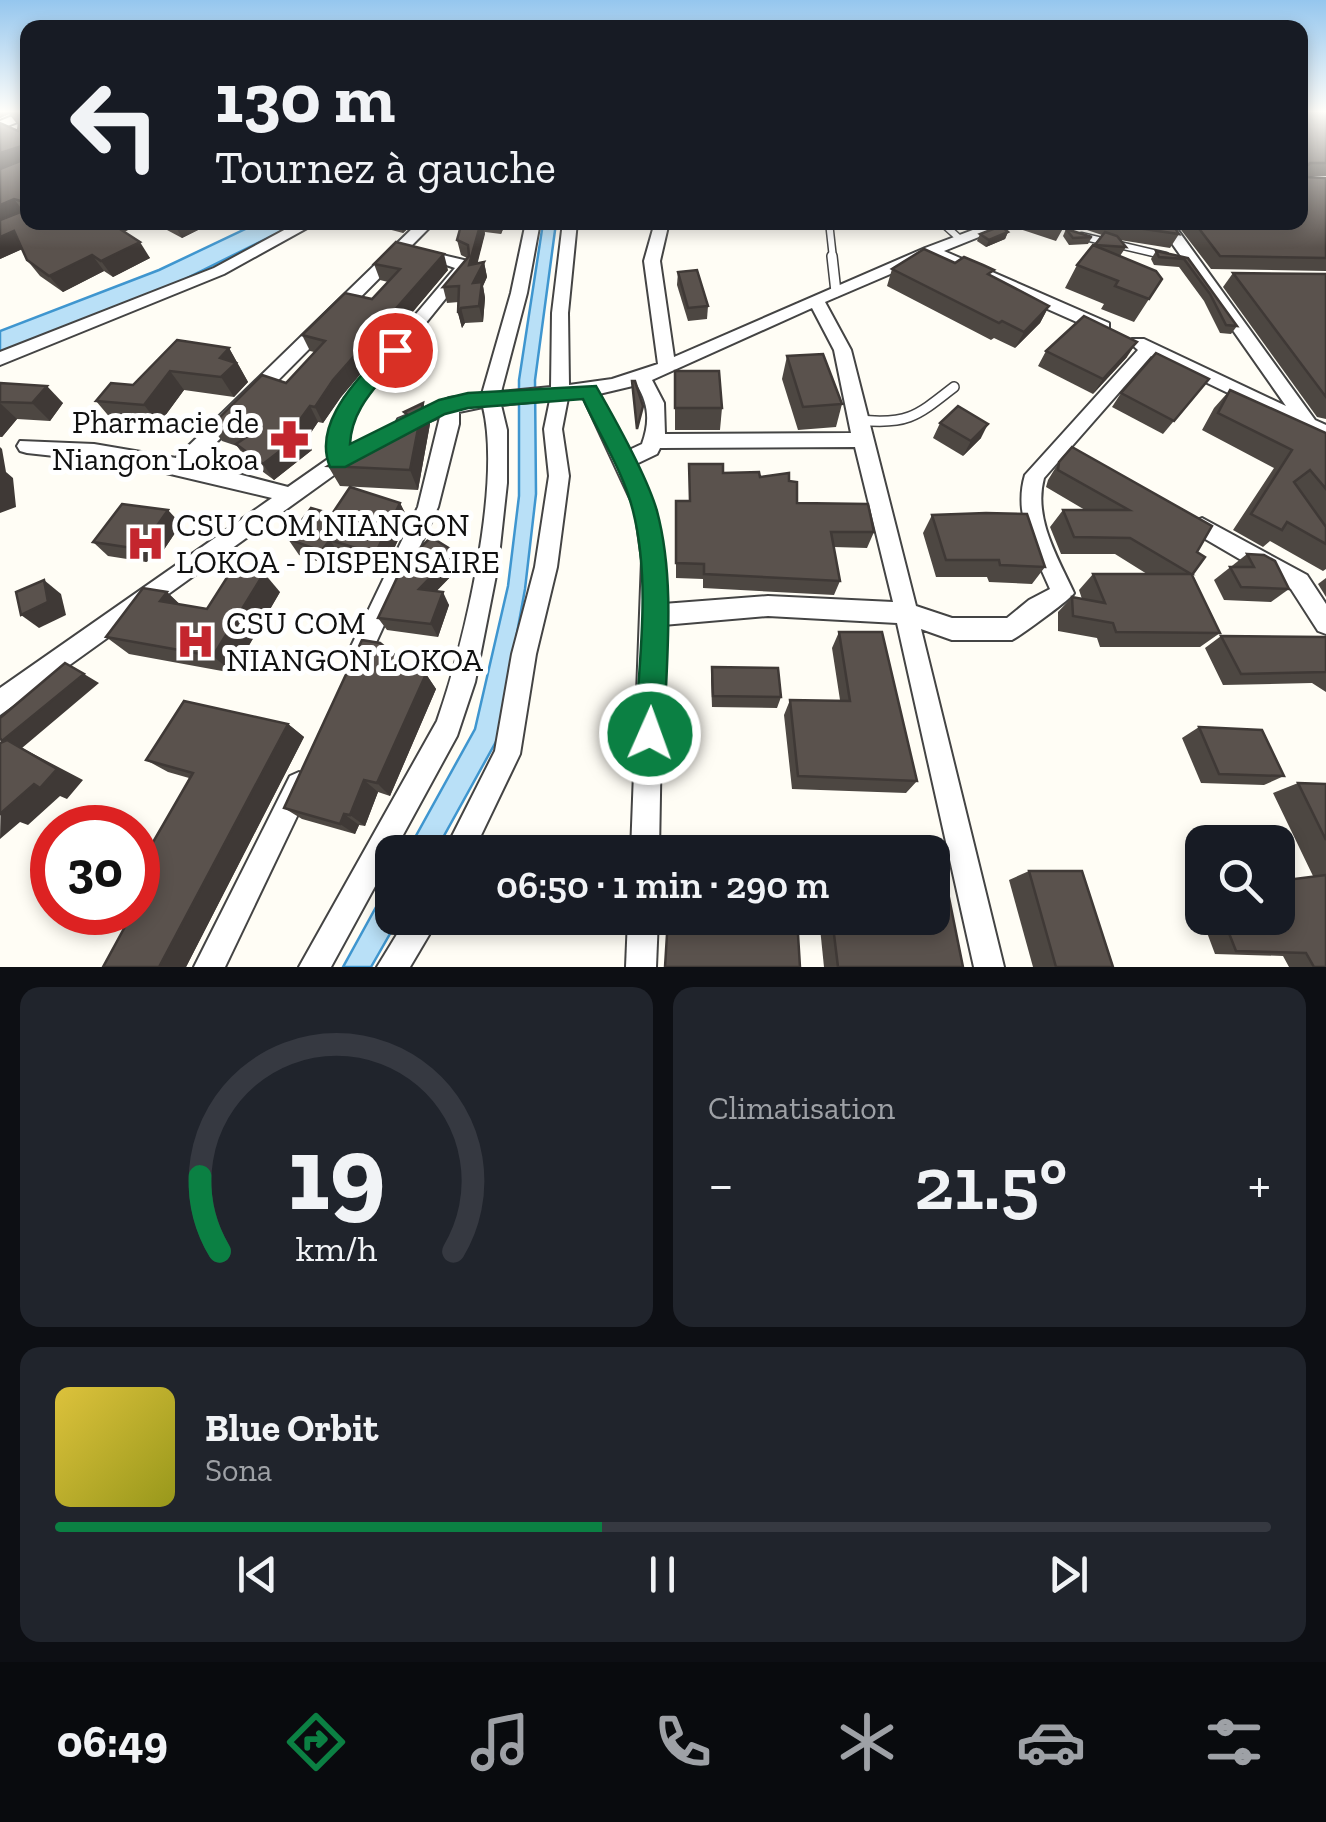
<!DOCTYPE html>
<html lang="fr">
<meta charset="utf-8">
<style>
body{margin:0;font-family:"Zilla Slab",serif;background:#20242c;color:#f1f3f6;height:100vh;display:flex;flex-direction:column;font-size:38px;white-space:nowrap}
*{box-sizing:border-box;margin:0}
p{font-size:32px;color:#9ea1a6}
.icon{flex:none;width:55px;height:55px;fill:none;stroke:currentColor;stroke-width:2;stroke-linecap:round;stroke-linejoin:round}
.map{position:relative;height:967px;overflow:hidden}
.sheet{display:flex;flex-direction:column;gap:20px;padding:20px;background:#0d0f14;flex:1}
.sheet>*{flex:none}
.top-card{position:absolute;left:20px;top:20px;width:1288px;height:210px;border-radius:20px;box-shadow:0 5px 15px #0003;background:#171b24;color:#f1f3f6;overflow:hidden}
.fabs{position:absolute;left:1185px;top:825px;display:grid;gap:20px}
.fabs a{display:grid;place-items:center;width:110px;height:110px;border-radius:20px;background:#171b24;box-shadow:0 5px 15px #0003;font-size:50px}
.speed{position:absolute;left:30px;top:805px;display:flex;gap:20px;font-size:50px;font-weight:700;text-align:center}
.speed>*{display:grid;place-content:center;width:130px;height:130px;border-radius:50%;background:#171b24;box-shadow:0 5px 15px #0003;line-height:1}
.speed .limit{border:15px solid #d22;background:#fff;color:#111}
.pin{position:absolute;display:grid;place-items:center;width:85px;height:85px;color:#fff;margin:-42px;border:5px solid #fff;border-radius:50%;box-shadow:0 2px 10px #0007}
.me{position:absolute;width:110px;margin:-55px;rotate:2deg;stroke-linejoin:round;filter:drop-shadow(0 0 8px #0008)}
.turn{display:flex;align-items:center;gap:35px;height:210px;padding:0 30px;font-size:45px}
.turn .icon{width:130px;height:130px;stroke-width:2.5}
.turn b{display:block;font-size:70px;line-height:85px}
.big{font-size:75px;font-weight:600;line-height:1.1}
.sheet .card{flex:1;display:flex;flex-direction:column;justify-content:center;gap:15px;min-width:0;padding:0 35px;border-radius:20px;background:#20242c}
.sheet .dial{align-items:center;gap:0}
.dial svg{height:260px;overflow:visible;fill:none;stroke:#363941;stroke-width:7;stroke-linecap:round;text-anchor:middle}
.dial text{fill:#f1f3f6;stroke:none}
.song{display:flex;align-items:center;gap:30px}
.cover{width:120px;height:120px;border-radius:15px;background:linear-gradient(135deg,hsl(50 70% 55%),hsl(60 70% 35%))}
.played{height:10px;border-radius:5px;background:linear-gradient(90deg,#0b8043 45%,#363941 45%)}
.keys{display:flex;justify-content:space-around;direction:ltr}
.heat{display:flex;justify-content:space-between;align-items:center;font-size:55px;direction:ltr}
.sheet .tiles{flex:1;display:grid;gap:20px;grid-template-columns:1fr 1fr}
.card:last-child{grid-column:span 2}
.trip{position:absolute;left:375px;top:835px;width:575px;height:100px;border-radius:20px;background:#171b24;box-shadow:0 5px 15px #0003;font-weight:600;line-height:100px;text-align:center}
.tab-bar{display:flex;height:160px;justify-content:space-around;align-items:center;background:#090b0e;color:#9ea1a6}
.tab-bar .icon{width:70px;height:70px}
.tab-bar .on{color:#0b8043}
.tab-bar b{font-size:45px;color:#f1f3f6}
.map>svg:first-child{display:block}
</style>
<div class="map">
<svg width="1326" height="967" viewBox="0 0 1326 967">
<rect width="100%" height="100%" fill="#fffdf5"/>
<!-- water -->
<g fill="#b9e0f7" stroke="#3f96cf" stroke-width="2.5">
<polygon points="258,223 298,223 171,286 0,352 0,331 159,270"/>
<polygon points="543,223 556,223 535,380 536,494 525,589 498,738 435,852 407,852 475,729 508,586 519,496 519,380"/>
<polygon points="392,878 392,918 399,918 371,967 343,967"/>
</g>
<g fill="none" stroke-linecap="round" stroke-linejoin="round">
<defs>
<g id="service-far1">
<polyline points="829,222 833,258"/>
<polyline points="941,222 960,239"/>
<polyline points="1081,236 1166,256"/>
</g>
<g id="service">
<polyline points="832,256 836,292"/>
<path d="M859 420C908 425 917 416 954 387"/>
</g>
<g id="minor">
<polygon points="22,112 28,112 28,118 0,129 0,121"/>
<polygon points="299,222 318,222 224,274 0,365 0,352 214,268"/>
<polygon points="419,222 435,222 196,463 288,487 328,459 331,426 344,399 455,268 417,255 417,249 468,261 467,272 358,407 349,426 348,448 358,455 355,460 0,715 0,688 272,498 128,464 27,453 20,451 17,446 20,441 94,444 176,458"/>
<path d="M526 222H540L527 293 501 392 551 387 552 313 563 222H577L568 313 569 385 612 379 658 364 644 261 655 222H669L660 261 674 357 925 248 994 222H1016L944 251 1109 323V331H1097L930 257 825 302 851 350 916 606 952 618H1007L1029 600 1050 589C1034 552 1013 515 1025 475L1138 350 1130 343 1132 339H1144L1286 406 1157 222H1172L1315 420 1326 425V440L1151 356 1044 478C1033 518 1058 558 1074 593 1071 599 1020 636 1012 640H952L921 629 1004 967H974L897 623 768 616 663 625 659 852H631L642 560 635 509 583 397 568 398 562 429 569 476 557 567 536 654 520 754 473 852H444L495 751 512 654 535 567 549 476 544 429 550 400 501 405 507 430V483L498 565 475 682 457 736 331 967H299L437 721C464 644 502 485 483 407L459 412V424L438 507 363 671 355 674 347 671 343 663 418 507 440 417 405 431 396 424 398 419 449 398 482 394 511 293ZM812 308 834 350 851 433 665 434 664 403 652 380ZM637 385C649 405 650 422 642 444L627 451 599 394ZM855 447 893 602 768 596 663 604 664 560 655 509 634 465 657 454 660 448Z"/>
<polygon points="1202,518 1307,575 1326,604 1326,634 1318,631 1291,589 1195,533 1192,527 1195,521"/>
<polygon points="299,772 308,776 312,785 225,967 194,967 290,776"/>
<polygon points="407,918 439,918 410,967 377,967"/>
<polygon points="628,918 658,918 656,967 626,967"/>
</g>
</defs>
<!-- service-far1 casing -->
<use href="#service-far1" stroke="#444" stroke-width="9"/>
<!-- service casing -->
<use href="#service" stroke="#444" stroke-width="12"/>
<!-- minor casing -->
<use href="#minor" stroke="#444" stroke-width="4"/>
<!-- service-far1 -->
<use href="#service-far1" stroke="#fff" stroke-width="6"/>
<!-- service -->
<use href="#service" stroke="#fff" stroke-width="9"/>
<!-- minor -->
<use href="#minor" fill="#fff" fill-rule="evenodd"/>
</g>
<!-- wall -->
<g fill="#4d4742">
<polygon points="0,112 28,112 28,163 25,164 28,165 28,222 128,222 132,228 124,232 150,258 113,277 104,271 63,292 40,276 27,260 22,249 0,259 19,126 9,114 0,118"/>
<polygon points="1300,112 1326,112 1326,176 1307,176 1326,178 1326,271 1211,269 1175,222 1300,222"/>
<polygon points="152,222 214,222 182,238"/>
<polygon points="382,222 415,222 403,233 384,228"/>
<polygon points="462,222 506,222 501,234 485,232 477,263 484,262 487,277 483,286 485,298 483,322 465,323 462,328 458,313 459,302 447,303 443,287 467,258 461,255 457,240"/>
<polygon points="950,222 982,222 961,230"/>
<polygon points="1016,222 1171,222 1179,234 1170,248 1120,240 1126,247 1120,256 1162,279 1134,322 1101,309 1104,304 1065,288 1077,265 1102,235 1066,223 1056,241 1014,227"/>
<polygon points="1066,229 1092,237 1088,244 1069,245 1063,236"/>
<polygon points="1008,232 1005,239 986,247 977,241 980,234"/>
<polygon points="1156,251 1188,258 1237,326 1231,334 1220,333 1204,301 1179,267 1154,265 1151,259"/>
<polygon points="955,263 992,276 1049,306 1040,323 1015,348 994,338 991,340 887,286 892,269"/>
<polygon points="374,264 448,270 341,397 323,423 318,422 306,440 312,450 274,480 247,460 237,446 222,441 211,426 286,383 314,352 310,351 302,335 372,299 388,282 380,280"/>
<polygon points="678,272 708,306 707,319 688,321 677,285"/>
<polygon points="1233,273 1326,274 1326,419 1317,417 1223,287"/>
<polygon points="229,348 248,382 234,397 184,390 159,424 112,420 96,401"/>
<polygon points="1046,351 1127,357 1093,394 1038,366"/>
<polygon points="787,356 842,404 836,427 798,430 782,379"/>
<polygon points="675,371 722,408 720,430 675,430"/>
<polygon points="1209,379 1163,434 1112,407 1121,393"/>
<polygon points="0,383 63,403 50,421 17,419 2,437 0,437"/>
<polygon points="1230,390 1326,433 1326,569 1323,571 1270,541 1263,547 1233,530 1274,468 1202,430 1214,408"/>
<polygon points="423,403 430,424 418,490 340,486 328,466 406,416 404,412"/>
<polygon points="940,423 981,438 963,456 933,438"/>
<polygon points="1059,462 1197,552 1192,575 1220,633 1200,647 1100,647 1097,638 1058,631 1058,612 1072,597 1082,599 1079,590 1093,574 1147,574 1115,554 1061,554 1050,527 1063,510 1085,510 1046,487 1048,480"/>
<polygon points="689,464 723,473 789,481 797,503 874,532 867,548 834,547 840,581 834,595 703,588 703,579 676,578 676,501 689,501"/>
<polygon points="400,503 408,519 384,570 340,556 332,566 299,555 288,539 332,514"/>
<polygon points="932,515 1045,567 1032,584 989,582 987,577 936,577 923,533"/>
<polygon points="181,524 161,554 146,562 108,556 93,542"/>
<polygon points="455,552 461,566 436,591 449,605 438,637 387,630 378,618"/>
<polygon points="1247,554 1289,589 1271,602 1224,600 1214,580"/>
<polygon points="1326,578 1326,597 1318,584"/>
<polygon points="167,592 180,605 207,609 280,592 233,673 129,654 106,637"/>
<polygon points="839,632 917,781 906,793 792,789 784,715 790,700 840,700 832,648"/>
<polygon points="1221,636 1326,637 1326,692 1312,683 1223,685 1205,648"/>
<polygon points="712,667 781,697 777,708 712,707 711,679"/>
<polygon points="414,671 426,674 436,689 390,796 378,792 365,826 359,825 355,834 302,819 284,808"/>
<polygon points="288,724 304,737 186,967 103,967 148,885 138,882 189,778 168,772 146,760"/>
<polygon points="1199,727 1284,776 1264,785 1201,783 1182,738"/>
<polygon points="1298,783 1326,784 1326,967 1289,967 1283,956 1215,954 1194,898 1202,895 1202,918 1278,918 1313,876 1273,793"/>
<polygon points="1029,871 1113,967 1033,967 1009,880"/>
<polygon points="819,918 932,918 963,967 824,967"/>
</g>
<!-- shaded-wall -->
<g fill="#3f3936">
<polygon points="0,112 8,112 9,114 0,118"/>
<polygon points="28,144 28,163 0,173 0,153"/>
<polygon points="14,199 27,216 0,227 0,205"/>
<polygon points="106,222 128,222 132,228 115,236"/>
<polygon points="173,222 214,222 182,238"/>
<polygon points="399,222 415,222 403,233"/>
<polygon points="481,222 482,222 485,234 473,281 469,265"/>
<polygon points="499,222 506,222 501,234"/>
<polygon points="964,222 982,222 961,230"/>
<polygon points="14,231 27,247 0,259 0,237"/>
<polygon points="1008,232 1005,239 986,247 989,240"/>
<polygon points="140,242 150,258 113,277 101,261"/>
<polygon points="444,254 448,270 341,397 323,423 315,407 333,380"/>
<polygon points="92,255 104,271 63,292 49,276"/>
<polygon points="484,262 487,277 483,286 485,298 483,322 473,283"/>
<polygon points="1049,306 1040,323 1015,348 1024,332"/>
<polygon points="461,308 465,323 462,328 458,313"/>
<polygon points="1137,342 1127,357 1093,394 1103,379"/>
<polygon points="229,348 248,382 234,397 221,377 220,358"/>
<polygon points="170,371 184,390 159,424 144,405"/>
<polygon points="47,386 63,403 50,421 32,403"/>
<polygon points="0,403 17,419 2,437 0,435"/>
<polygon points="423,403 430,424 418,490 410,470"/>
<polygon points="310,406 318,422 306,440 312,450 274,480 263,464 293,429"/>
<polygon points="988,424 981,438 963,456 971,441"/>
<polygon points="0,447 2,449 6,472 13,478 16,507 0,513"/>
<polygon points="400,503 408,519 384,570 375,554"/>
<polygon points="168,510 181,524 161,554 146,562 132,548"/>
<polygon points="330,540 340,556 332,566 321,551"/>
<polygon points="455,552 461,566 426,602 419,589"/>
<polygon points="264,573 280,592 233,673 213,656"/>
<polygon points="44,580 61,594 66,615 39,628 21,615"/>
<polygon points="167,592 187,611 160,601"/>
<polygon points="443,592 449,605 438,637 431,624"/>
<polygon points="84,674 99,683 22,748 83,780 67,799 60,796 28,825 20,822 0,839 2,741"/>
<polygon points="426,674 436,689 390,796 377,783"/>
<polygon points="288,724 304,737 186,967 159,967"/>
<polygon points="364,780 378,792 365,826 350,815"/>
<polygon points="344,814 359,825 355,834 340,824"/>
</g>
<!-- building -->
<g fill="#5a524d" stroke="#3f3936" stroke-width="2.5">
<polygon points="11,112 28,112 28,144 0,153 0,123 18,131 20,116"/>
<polygon points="1300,112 1326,112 1326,163 1310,163 1306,167 1307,177 1326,178 1326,258 1220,256 1194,222 1300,222"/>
<polygon points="20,161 28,165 28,203 14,199 0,205 0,169"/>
<polygon points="28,209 28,222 109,222 140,242 101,261 92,255 49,276 27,260 14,231 0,237 0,220"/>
<polygon points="462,222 481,222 469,265 484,262 473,283 482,282 479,306 461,308 458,313 459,286 443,287 469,256 468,245 457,240"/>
<polygon points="1046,222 1066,222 1062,228"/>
<polygon points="1114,222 1171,222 1179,234 1124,226"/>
<polygon points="1001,226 1008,232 989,240 980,234"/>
<polygon points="1066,229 1092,237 1073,238"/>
<polygon points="1105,232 1117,236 1126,247 1095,245"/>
<polygon points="396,242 444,254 333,380 315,407 310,406 293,429 302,434 263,464 236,444 248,436 211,426 262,375 286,383 325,341 302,335 345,293 372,299 400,269 374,264"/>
<polygon points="1093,245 1156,271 1162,279 1149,299 1115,286 1118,281 1077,265"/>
<polygon points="924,249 955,263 964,257 983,265 994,270 988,274 1049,306 1024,332 1002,321 999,323 892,269"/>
<polygon points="1156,251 1188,258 1237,326 1226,325 1210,294 1184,259 1159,257"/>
<polygon points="697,270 708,306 688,308 678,272"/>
<polygon points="1233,273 1326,274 1326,397"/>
<polygon points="1084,316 1137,342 1103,379 1046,351"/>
<polygon points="177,340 229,348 220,358 236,363 221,377 170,371 144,405 96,401 111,383 133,385"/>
<polygon points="1156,353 1209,379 1174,421 1121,393"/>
<polygon points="823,354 842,404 803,407 787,356"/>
<polygon points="675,371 719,371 722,408 675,408"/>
<polygon points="632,381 635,381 643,406 637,429"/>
<polygon points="0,383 47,386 32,403 0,402"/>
<polygon points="1230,390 1326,433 1326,489 1310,470 1294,482 1326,527 1326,544 1287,522 1282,530 1251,514 1292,450 1218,413"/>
<polygon points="423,403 410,470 328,466 408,415 404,412"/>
<polygon points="958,406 988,424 971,441 940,423"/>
<polygon points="1072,447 1212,526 1197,552 1205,557 1192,575 1220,633 1116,632 1113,623 1073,616 1072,597 1105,603 1093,574 1191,574 1130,538 1074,537 1063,510 1129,510 1058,470 1059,462"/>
<polygon points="689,464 723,464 723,473 759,472 760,477 789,473 789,481 797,482 797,503 868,504 874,532 831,532 840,581 704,574 704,564 676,563 676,501 690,501"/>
<polygon points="350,487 400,503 375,554 330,540 321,551 288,539 311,508 332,514"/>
<polygon points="122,504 168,510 147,540 132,548 93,542"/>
<polygon points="986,513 1027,514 1045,567 1000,565 999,560 946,560 932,515"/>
<polygon points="431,537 455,552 419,589 443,592 431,624 378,618 403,565"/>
<polygon points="1247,554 1264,555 1275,561 1289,589 1241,587 1230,567 1254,567"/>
<polygon points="233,568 264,573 213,656 106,637 143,588 167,592 160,601 207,609"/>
<polygon points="44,580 48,602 21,615 16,592"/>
<polygon points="839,632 882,632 917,781 798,776 790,700 850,701"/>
<polygon points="1221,636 1326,637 1326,672 1241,674"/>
<polygon points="362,640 380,643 414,671 426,674 377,783 364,780 350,815 344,814 340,824 284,808"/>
<polygon points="65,663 84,674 2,741 0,738 0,718"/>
<polygon points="712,667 778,668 781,697 713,696"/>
<polygon points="184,701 288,724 159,967 103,967 133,912 138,912 138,905 149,884 138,882 138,868 193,773 146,760"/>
<polygon points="1199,727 1262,730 1284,776 1219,774"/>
<polygon points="7,740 57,769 40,788 34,784 0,814 0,743"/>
<polygon points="1298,783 1326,784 1326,840"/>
<polygon points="932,863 942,863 963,967 838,967 832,918 932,918"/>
<polygon points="1029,871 1082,871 1113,967 1056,967"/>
<polygon points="1326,875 1326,967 1314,967 1306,953 1236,951 1223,918 1278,918 1278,881"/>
<polygon points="668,918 797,918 800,967 665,967"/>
</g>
<!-- sky -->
<linearGradient id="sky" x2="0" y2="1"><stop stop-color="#95c6ee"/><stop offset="0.45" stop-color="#fffefa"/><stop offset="1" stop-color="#fffefa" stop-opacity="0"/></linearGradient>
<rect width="1326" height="248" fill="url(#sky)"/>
<!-- route -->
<path fill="#0b8043" stroke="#07532c" stroke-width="2.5" d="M395 343 404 350C383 382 352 404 350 444L439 400 468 393 596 386C615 419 647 476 657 511 676 582 666 662 664 734L660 744 650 748 640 744 635 734C639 662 651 582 633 511 624 473 599 434 583 399L468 408 445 414 345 467H330C311 421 362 376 388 345Z"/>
<!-- icons -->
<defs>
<symbol id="pharmacy-bare" viewBox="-9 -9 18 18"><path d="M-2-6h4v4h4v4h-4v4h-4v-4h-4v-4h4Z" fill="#c4262e" stroke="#fff" stroke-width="2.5" paint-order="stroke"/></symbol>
<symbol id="hospital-bare" viewBox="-9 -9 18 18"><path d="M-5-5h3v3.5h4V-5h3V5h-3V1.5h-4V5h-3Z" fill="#c4262e" stroke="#fff" stroke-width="2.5" paint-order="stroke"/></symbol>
</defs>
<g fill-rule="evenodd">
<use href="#pharmacy-bare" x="262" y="412" width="55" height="55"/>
<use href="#hospital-bare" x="118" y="516" width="55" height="55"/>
<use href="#hospital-bare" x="168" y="614" width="55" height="55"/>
</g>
<g text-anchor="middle" stroke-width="10" stroke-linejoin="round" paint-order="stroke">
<!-- poi labels -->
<g font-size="32" fill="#111" stroke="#fff" text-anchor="start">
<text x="259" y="433" text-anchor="end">Pharmacie de<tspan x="259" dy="37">Niangon Lokoa</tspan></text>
<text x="176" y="536">CSU COM NIANGON<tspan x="176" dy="37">LOKOA - DISPENSAIRE</tspan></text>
<text x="226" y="634">CSU COM<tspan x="226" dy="37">NIANGON LOKOA</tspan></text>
</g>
</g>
</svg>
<div class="fabs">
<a><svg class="icon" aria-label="search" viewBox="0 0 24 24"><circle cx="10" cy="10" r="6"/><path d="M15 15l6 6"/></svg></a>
</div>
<div class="speed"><div class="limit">30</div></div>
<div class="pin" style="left:395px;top:350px;background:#d93025"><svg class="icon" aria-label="arrive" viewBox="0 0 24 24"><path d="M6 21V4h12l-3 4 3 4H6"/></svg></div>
<svg class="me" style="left:650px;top:734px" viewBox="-20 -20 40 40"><circle r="17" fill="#0b8043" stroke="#fff" stroke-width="3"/><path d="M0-11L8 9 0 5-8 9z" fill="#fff"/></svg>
<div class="trip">06:50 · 1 min · 290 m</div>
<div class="top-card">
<div class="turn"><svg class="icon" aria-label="left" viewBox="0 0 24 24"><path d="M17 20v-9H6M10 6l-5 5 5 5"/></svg><div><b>130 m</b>Tournez à gauche</div></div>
</div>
</div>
<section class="sheet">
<div class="tiles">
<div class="card dial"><svg viewBox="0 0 100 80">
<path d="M14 69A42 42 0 1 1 86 69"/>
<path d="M14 69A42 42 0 0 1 8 46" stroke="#0b8043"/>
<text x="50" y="56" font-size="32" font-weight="700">19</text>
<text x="50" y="72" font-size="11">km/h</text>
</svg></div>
<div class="card"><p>Climatisation</p>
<div class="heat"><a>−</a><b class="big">21.5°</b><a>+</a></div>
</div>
<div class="card">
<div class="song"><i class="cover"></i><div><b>Blue Orbit</b><p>Sona</p></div></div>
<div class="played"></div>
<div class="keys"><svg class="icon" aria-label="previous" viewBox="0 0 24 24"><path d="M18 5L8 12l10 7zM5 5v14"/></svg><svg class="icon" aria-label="pause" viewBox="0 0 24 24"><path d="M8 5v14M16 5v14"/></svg><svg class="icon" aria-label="next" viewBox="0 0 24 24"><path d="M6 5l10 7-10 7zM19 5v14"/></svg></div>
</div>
</div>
</section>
<nav class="tab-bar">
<b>06:49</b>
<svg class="icon on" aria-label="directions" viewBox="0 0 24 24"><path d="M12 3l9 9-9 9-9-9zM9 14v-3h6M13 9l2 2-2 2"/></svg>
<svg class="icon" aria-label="music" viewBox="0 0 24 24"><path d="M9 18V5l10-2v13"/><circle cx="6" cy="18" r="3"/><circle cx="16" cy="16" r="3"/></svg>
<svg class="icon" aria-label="phone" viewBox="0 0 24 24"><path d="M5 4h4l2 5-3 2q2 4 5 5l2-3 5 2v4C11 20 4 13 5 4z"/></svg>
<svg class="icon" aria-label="climate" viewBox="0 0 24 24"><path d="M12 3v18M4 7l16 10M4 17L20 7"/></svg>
<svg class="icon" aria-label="car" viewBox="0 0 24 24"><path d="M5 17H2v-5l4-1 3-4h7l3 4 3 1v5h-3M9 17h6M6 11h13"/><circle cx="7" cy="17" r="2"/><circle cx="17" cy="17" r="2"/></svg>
<svg class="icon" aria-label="filters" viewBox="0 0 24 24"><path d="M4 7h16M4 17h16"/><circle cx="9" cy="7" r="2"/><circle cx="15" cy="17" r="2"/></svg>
</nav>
